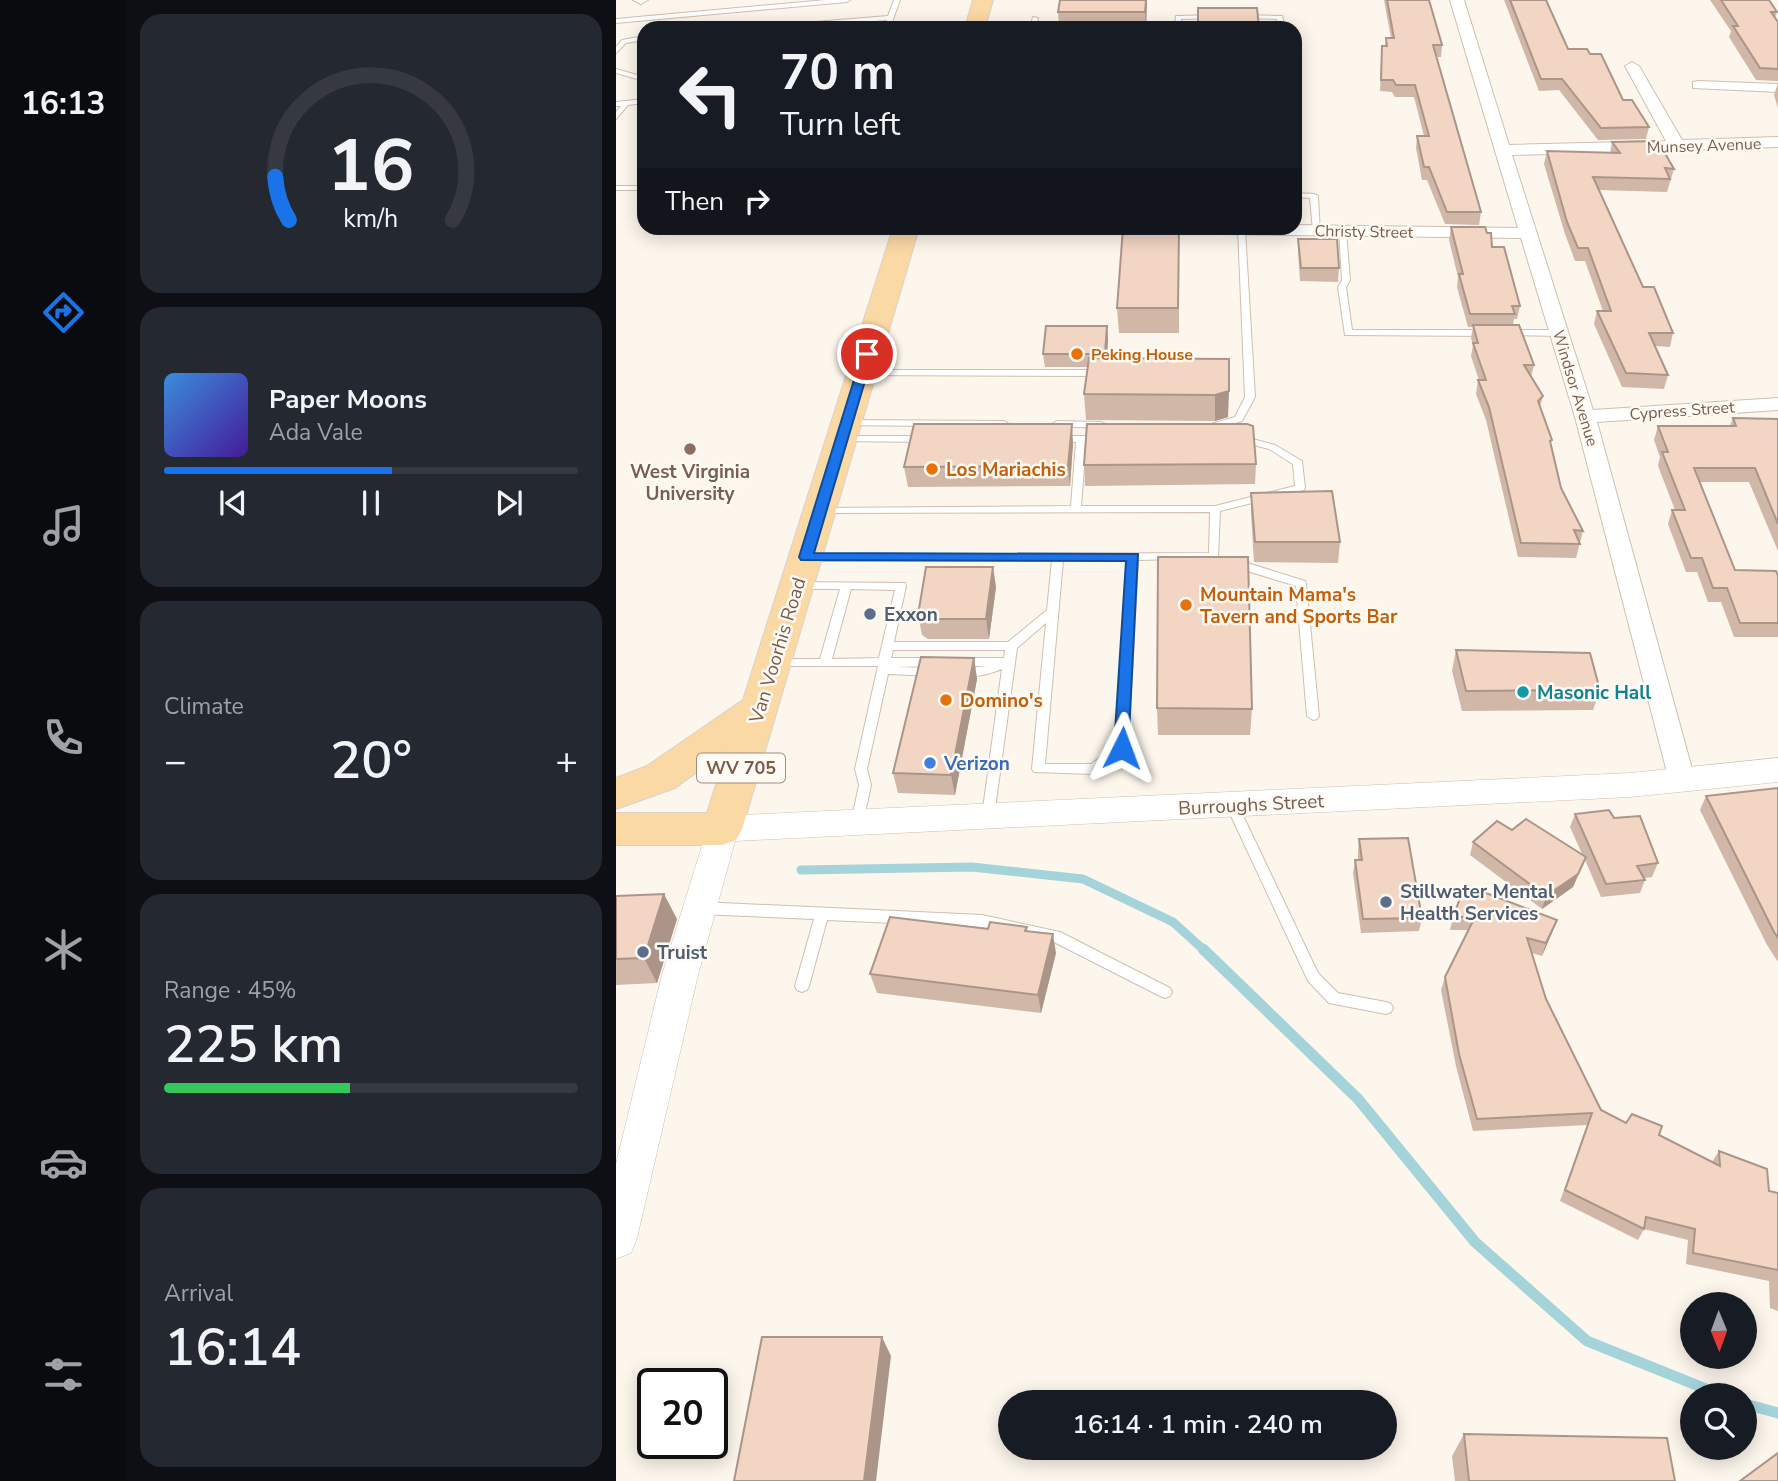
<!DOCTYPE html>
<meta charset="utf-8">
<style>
body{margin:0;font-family:"Nunito Sans",sans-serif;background:#242831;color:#f1f3f6;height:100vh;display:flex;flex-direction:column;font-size:26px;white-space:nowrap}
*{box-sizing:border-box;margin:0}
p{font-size:23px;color:#9ea1a6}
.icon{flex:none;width:38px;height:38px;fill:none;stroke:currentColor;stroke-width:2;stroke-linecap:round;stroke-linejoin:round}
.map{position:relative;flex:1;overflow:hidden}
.panel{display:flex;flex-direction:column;gap:14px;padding:14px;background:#0d0f14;width:490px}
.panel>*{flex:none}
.top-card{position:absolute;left:21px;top:21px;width:665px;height:214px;border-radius:21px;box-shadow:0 4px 18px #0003;background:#171b24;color:#f1f3f6;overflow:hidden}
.needle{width:46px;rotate:179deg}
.fabs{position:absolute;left:1064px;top:1292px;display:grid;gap:14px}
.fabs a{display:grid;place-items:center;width:77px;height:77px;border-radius:50%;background:#171b24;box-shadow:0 4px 18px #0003;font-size:35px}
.speed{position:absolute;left:21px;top:1368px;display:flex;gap:14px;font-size:35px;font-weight:700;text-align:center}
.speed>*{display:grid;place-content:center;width:91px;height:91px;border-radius:50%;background:#171b24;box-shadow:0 4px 18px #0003;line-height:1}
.speed .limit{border:4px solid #111;border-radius:10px;background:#fff;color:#111}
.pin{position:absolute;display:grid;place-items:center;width:60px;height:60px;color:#fff;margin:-30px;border:4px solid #fff;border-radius:50%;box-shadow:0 2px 7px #0007}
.me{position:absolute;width:77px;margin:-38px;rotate:3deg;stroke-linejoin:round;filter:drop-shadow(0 0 5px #0008)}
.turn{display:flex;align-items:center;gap:24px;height:147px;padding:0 28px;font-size:32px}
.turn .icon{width:91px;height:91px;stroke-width:2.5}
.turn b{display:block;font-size:49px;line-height:60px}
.then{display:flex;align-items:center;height:66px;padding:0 28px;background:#0003;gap:14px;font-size:26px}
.big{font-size:52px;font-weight:600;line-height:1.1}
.panel .widget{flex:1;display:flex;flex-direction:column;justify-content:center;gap:10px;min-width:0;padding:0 24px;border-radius:21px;background:#242831}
.panel .dial{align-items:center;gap:0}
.dial svg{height:182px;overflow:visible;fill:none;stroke:#363941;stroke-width:7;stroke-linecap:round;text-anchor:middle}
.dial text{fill:#f1f3f6;stroke:none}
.song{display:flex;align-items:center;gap:21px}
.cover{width:84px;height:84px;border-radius:10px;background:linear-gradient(135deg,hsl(210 70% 55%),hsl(260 70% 35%))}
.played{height:7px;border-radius:4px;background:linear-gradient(90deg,#1a73e8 55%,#363941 55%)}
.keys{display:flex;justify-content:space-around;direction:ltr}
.heat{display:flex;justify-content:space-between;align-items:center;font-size:38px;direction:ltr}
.charge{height:10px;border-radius:5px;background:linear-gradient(90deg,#34c759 45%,#363941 0)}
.trip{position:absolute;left:382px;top:1390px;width:399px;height:70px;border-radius:35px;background:#171b24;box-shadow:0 4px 18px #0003;font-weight:600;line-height:70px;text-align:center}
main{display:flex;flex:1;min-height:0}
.tabs{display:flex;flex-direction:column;width:126px;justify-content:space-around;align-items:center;background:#090b0e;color:#9ea1a6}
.tabs .icon{width:49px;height:49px}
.tabs .current{color:#1a73e8}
.tabs b{font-size:32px;color:#f1f3f6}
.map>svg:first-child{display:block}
</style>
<main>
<nav class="tabs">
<b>16:13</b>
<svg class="icon current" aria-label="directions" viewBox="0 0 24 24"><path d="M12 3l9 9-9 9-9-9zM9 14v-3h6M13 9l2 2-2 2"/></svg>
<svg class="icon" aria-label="music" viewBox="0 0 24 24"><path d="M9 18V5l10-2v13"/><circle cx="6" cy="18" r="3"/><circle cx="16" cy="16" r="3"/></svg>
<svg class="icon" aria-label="phone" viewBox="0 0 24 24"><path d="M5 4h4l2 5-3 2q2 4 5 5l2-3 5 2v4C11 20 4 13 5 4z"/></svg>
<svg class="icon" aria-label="climate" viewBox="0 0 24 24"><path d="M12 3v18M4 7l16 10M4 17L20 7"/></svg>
<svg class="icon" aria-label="car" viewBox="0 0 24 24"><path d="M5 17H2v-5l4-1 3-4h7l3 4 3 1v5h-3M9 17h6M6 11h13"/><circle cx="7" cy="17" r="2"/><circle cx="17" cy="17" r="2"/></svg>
<svg class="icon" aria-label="filters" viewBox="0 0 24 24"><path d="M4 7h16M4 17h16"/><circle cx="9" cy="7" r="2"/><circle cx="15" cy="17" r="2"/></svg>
</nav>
<section class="panel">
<div class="widget dial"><svg viewBox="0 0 100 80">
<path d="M14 69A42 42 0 1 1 86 69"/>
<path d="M14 69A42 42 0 0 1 8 50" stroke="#1a73e8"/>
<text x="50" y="56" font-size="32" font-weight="700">16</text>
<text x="50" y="72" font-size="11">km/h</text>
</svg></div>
<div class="widget">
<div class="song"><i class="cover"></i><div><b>Paper Moons</b><p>Ada Vale</p></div></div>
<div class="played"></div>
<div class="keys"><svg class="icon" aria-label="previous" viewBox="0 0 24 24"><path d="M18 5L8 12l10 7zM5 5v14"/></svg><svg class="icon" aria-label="pause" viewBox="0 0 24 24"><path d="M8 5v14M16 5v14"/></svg><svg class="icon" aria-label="next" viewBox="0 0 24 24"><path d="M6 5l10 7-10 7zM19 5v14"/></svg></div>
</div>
<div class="widget"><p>Climate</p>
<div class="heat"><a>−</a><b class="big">20°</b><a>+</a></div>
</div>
<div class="widget"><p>Range · 45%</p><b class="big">225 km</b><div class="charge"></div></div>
<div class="widget"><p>Arrival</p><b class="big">16:14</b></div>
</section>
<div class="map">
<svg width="1162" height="1481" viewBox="0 0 1162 1481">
<rect width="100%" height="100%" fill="#fdf6ec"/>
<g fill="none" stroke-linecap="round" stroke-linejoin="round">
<!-- stream-far1 -->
<polyline stroke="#a5d3da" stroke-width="9" points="185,870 356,867 467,879 557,922 589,951"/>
<!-- stream -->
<g stroke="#a5d3da" stroke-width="11">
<polyline points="587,949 742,1099 859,1242 971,1341 1105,1395"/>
<polyline points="1129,1404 1162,1413"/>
</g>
<defs>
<g id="service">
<polygon points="210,0 234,0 231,2 0,23 0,19"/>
<polygon points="278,0 284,0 274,28 268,28 271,20 175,28 148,28 151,26 272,16"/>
<polygon points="598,15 600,18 565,19 565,28 559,28 560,16"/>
<polygon points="627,15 666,16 669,28 663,28 661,19 625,18"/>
<polygon points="417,17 422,18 420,28 414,28"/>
<polygon points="28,36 28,40 10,43 0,53 0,47 6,40"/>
<polygon points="0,69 28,77 28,81 0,73"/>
<polygon points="28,99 28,103 12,105 0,119 0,112 5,106 0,106 0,102"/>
<rect x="0" y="186" width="28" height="4"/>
<polygon points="679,193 698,194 702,196 704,233 697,231 694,198 679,197"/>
<polygon points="622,228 629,230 639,397 626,421 595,430 590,427 592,425 619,417 629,397"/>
<polygon points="723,229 730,231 734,280 730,287 736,330 873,330 877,333 873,336 729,335 722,287 726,280"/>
<polygon points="891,330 943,330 947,333 943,336 888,335 888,331"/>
<polygon points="246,370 487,370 492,373 487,376 243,375 241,373"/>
<polygon points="231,420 388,421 393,424 388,427 228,425 226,423"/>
<polygon points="441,421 486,422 491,425 486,428 438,426 436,424"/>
<path d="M622 435 659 445 686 461 689 488 688 490 604 511 602 558 522 560 512 748 510 751 477 774 418 772 416 769 430 623 401 648 378 816 377 820H367L366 816 386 669C371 675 358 678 342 675L340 672 342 669 371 666H344L338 662 344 658H388L389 650H277L275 658H319L325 662 319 666 279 667 318 668 324 672 318 676 272 674 251 769 255 785 247 823 246 827H236L235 823 243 785 239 769 262 666H155L153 663 159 659H204L224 589H181L177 588 176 585 177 582 289 583 290 586 278 642H392L431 610 436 560 190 561 186 559 185 557 186 555 593 553 594 512 205 513 200 510 201 508 455 506 460 442 437 441 435 439 440 436H485L490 439 485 442H470L465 506H599L679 486 677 464 653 449 619 440 617 438ZM447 560H511L500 746 475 764H429ZM235 589 279 590 263 658 216 659Z"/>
<polygon points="227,436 310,436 315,439 310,442 224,441 222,439"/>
<polygon points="619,559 689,581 690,584 703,716 701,719 697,720 691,716 680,586 615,566 614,563 615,560"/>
<polygon points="616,800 621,801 622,805 702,973 722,993 770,1002 775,1004 777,1008 775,1012 770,1014 713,1003 692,981 610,805 611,801"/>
<polygon points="84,902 366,915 444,932 554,988 556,992 554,996 549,998 544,996 436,941 366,927 211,920 193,986 191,990 186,992 181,990 179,986 198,919 84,914 79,912 77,908 79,904"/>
</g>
<g id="minor">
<polygon points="17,0 32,0 25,4"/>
<polygon points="834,0 848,0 893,145 1050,141 1009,66 1016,62 1023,66 1066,140 1162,137 1162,147 896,155 977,410 1162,398 1162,410 981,422 1079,780 1076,787 1066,790 1056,787 1053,780 959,417 905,238 533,233 289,234 280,229 679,228 679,225 902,228"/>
<polygon points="1082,81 1162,84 1162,92 1077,88 1077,82"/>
</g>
<polygon id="tertiary" points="1162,758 1162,782 1014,797 119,841 82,975 21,1238 15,1253 0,1259 0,1164 46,975 94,820 106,816 1014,773"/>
<g id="primary">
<polygon points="357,0 377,0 369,28 349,28"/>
<polygon points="277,228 303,228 126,829 120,840 106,845 0,845 0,813 91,813 111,750 59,788 0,809 0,778 31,766 127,700"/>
</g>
</defs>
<!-- service casing -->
<use href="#service" stroke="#d1beb0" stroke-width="2"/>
<!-- minor casing -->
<use href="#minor" stroke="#d1beb0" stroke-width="2"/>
<!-- tertiary casing -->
<use href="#tertiary" stroke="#d1beb0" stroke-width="1"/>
<!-- primary casing -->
<use href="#primary" stroke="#dad1cd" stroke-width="2"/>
<!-- service -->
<use href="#service" fill="#fff" fill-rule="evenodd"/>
<!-- minor -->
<use href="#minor" fill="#fff" fill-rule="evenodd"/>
<!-- tertiary -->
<use href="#tertiary" fill="#fff" fill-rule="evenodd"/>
<!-- primary -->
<use href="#primary" fill="#fbd9a5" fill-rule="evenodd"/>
</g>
<!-- wall -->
<g fill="#d1b7a8">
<polygon points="444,0 531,0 530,28 443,28 442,12"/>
<polygon points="768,0 813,0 826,45 825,57 820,57 865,212 863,225 829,224 811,180 806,180 800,148 801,136 808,136 798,97 779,97 776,92 764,91 766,46 769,46 770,38 775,38"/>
<polygon points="888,0 930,0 952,49 974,54 1007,100 1033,127 1030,139 982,140 943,90 923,91"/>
<polygon points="1094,0 1153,0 1161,12 1159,18 1162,22 1162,81 1140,80 1113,37 1115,31"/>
<polygon points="1162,83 1162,108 1158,95"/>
<polygon points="996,142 1058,169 1051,192 983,190 1027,287 1057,333 1054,347 1039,346 1052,375 1048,389 1006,387 978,324 981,311 987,311 969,261 959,261 949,234 928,164 931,151 994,153"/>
<polygon points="835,227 876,247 904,306 901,319 898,319 897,325 918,365 915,377 927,396 924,407 945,488 967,531 960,558 902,557 870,420 860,394 862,380 863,380 855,356 857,345 855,338 857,327 852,327 841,287 842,277 833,240"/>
<polygon points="563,228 563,333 503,333 501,308"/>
<polygon points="682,239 723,268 722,282 684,281 682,252"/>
<polygon points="491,326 492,339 491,358 613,359 612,417 599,421 470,420 468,394 472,367 429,367 427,354"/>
<polygon points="1117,418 1162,419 1162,551 1133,482 1083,482 1119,570 1162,576 1162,637 1118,637 1105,602 1092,602 1081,572 1070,572 1052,524 1056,510 1059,510 1042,466 1044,457 1038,440 1042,426 1114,426"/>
<polygon points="457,444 454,486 292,487 288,467"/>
<polygon points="640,464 639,484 469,486 468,465"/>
<polygon points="635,493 724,542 722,563 638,562 635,513"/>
<polygon points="380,587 373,639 312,639 306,635 302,615"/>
<polygon points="840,650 984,690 977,710 846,711 836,671"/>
<polygon points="358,658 361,679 339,795 282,793 277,773"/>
<polygon points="541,708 636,709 634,735 542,735"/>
<polygon points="1162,788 1162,962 1151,945 1084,810 1090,796"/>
<polygon points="959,814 998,818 1042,863 1036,877 1028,878 1029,880 1024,893 985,897 969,860 957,887 926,909 854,855 857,842 896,830 966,854 954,827"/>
<polygon points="743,839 806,918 803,931 745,933 737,873 739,860 742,860 742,852"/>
<polygon points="849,885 941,920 926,956 916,953 930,999 985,1110 1010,1123 1043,1135 1096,1162 1103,1151 1153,1191 1162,1193 1162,1311 1154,1308 1153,1281 1070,1264 1072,1240 1028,1229 1022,1240 944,1201 971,1125 857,1131 840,1066 825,990 829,977 852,930 834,930 837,917"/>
<polygon points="0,896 61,919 41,983 0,985"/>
<polygon points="411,927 411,931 440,953 425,1013 261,993 254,974 372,929"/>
<polygon points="848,1434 1059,1481 839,1481 836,1456"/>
</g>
<!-- shaded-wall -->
<g fill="#aa9588">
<polygon points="530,0 531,0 530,28 529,12"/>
<polygon points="491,326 492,339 490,367 489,354"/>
<polygon points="613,391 612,417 599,421 599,395"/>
<polygon points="456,424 457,444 454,486 452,466"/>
<polygon points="377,567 380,587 373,639 370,619"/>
<polygon points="358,658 361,679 339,795 335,775"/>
<polygon points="970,857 957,887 926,909 930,896"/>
<polygon points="48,894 61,919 41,983 28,958"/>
<polygon points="941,920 936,933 926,956 930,943"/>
<polygon points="437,934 440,953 425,1013 422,995"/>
<polygon points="266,1337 275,1356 260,1481 248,1481"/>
</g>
<!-- building -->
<g fill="#f3d5c3" stroke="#aa9588" stroke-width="2">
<polygon points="444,0 530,0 529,12 442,12"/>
<polygon points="771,0 813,0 826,45 817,45 865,212 831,212 813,167 808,167 801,136 813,136 799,85 780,85 777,80 765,80 766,46 771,46 770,38 778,38"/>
<polygon points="894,0 930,0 952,49 971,49 974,54 985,54 1007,100 1016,100 1033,127 985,128 946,79 925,79"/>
<polygon points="1105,0 1153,0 1161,12 1155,12 1162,22 1162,69 1144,68 1117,26 1122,26"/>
<polygon points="582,8 641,8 643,28 582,28"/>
<polygon points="1042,141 1058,169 1049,168 1054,179 977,177 1027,287 1038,287 1057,333 1033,333 1052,375 1010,373 981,311 995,311 972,248 962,248 951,222 931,151 1004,153 996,142"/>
<polygon points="835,227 869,227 871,233 875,233 876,247 888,247 904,306 896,306 899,314 854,314 843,274 847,274"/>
<polygon points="507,228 563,228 562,308 501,308"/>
<polygon points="682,239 721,239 723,268 685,268"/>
<polygon points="857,325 903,325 918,365 908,365 927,396 922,401 936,440 934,441 945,488 967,531 958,530 964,544 905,543 873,407 862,380 870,380 857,343 862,343"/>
<polygon points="430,326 491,326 489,354 427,354"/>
<polygon points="473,358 613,359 613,391 599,395 468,394"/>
<polygon points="1117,418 1162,419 1162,524 1139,468 1078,468 1119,570 1160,571 1162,576 1162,623 1124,623 1111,588 1097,588 1086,558 1075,558 1056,510 1069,510 1046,452 1052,452 1042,426 1120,426"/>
<polygon points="298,424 456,424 452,466 288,467"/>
<polygon points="471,424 631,424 637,426 640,464 468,465"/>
<polygon points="716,491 724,542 639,542 635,493"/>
<polygon points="542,557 632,557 636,709 541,708"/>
<polygon points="310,567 377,567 370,619 307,619 302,615"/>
<polygon points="840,650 974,653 984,690 850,691"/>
<polygon points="305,657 358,658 335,775 277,773"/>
<polygon points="1162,788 1162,938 1158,932 1090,796"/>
<polygon points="993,810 998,818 1024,816 1042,863 1021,866 1029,880 990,884 959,814"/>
<polygon points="910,819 970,857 962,874 930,896 857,842 881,821 896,830"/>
<polygon points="792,838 806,918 747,919 739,860 746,860 743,839"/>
<polygon points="849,885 941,920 930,943 911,938 930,999 985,1110 1010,1123 1016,1114 1046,1126 1043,1135 1104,1166 1103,1151 1151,1169 1153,1191 1162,1193 1162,1270 1077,1253 1079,1229 1030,1217 1028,1229 949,1190 976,1113 861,1119 843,1054 829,977 859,917 837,917"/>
<polygon points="48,894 28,958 0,959 0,896"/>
<polygon points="274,917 372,929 374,922 411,927 409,931 437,934 422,995 254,974"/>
<polygon points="146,1337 266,1337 248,1481 118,1481"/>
<polygon points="848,1434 1051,1438 1059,1481 853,1481"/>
<polygon points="1162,1453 1162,1481 1124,1481"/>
</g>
<!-- route -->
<polygon fill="#1a73e8" stroke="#114b97" stroke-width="2" points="247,351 257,354 198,553 522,554 512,753 506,754 498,748 510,561 185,560 183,557"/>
<!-- markers -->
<g fill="#e8710a" stroke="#fffaf3" stroke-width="2.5">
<circle cx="461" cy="354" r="7"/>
<circle cx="316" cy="469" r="7"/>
<circle cx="570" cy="605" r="7"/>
<circle cx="330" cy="700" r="7"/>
</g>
<circle fill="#8d6e63" stroke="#fffaf3" stroke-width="2.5" cx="74" cy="449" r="7"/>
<g fill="#5c6f8a" stroke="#fffaf3" stroke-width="2.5">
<circle cx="254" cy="614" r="7"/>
<circle cx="770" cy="902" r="7"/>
<circle cx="27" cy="952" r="7"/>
</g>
<circle fill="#0f9aa8" stroke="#fffaf3" stroke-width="2.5" cx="907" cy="692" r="7"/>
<circle fill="#3f7fe0" stroke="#fffaf3" stroke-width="2.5" cx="314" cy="763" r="7"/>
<g text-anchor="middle" stroke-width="5" stroke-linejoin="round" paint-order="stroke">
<!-- far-street labels -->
<g font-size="16" fill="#7a5c4d" stroke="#fffaf3">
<text transform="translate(1088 145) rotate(-2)" y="6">Munsey Avenue</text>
<text transform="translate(748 231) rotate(1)" y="6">Christy Street</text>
<text transform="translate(960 388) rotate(73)" y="6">Windsor Avenue</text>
<text transform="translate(1066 410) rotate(-4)" y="6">Cypress Street</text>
</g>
<!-- far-food labels -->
<g font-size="16" font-weight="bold" fill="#c56008" stroke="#fffaf3" text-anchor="start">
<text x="475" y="360">Peking House</text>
</g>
<!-- shield labels -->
<rect fill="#fffaf3" stroke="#a28b7f" stroke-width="2" x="81" y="753.5" width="88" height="29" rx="5"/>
<g font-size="18" font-weight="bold" fill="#7a5c4d">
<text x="125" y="774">WV 705</text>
</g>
<!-- food labels -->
<g font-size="19" font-weight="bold" fill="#c56008" stroke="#fffaf3" text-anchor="start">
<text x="330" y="476">Los Mariachis</text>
<text x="584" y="601">Mountain Mama's<tspan x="584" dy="22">Tavern and Sports Bar</tspan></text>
<text x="344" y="707">Domino's</text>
</g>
<!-- education labels -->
<g font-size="19" font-weight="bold" fill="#785e54" stroke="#fffaf3">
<text x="74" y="478">West Virginia<tspan x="74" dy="22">University</tspan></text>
</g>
<!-- service labels -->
<g font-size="19" font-weight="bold" fill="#4e5e75" stroke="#fffaf3" text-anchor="start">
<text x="268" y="621">Exxon</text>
<text x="784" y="898">Stillwater Mental<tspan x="784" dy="22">Health Services</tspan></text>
<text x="41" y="959">Truist</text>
</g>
<!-- street labels -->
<g font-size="19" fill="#7a5c4d" stroke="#fffaf3">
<text transform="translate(161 650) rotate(-73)" y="7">Van Voorhis Road</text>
<text transform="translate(635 804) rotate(-3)" y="7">Burroughs Street</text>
</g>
<!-- culture labels -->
<g font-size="19" font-weight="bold" fill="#0d838f" stroke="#fffaf3" text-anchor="start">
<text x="921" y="699">Masonic Hall</text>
</g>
<!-- shop labels -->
<g font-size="19" font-weight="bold" fill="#366cbe" stroke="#fffaf3" text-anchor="start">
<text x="328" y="770">Verizon</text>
</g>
</g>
</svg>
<div class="fabs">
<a><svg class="needle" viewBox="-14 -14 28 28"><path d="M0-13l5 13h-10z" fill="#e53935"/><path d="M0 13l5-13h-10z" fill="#9ea1a6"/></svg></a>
<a><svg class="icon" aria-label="search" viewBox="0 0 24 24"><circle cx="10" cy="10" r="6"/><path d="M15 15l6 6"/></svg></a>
</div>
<div class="speed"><div class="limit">20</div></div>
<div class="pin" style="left:251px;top:354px;background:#d93025"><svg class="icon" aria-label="arrive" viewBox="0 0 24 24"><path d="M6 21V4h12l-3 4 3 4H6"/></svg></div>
<svg class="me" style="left:506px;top:748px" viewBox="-20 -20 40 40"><path d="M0-17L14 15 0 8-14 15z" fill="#1a73e8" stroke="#fff" stroke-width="4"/></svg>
<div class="trip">16:14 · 1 min · 240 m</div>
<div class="top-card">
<div class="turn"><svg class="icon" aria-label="left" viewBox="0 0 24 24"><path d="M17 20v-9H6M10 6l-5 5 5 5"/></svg><div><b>70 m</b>Turn left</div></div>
<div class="then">Then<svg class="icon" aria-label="right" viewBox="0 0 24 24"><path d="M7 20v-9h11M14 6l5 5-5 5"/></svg></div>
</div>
</div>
</main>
